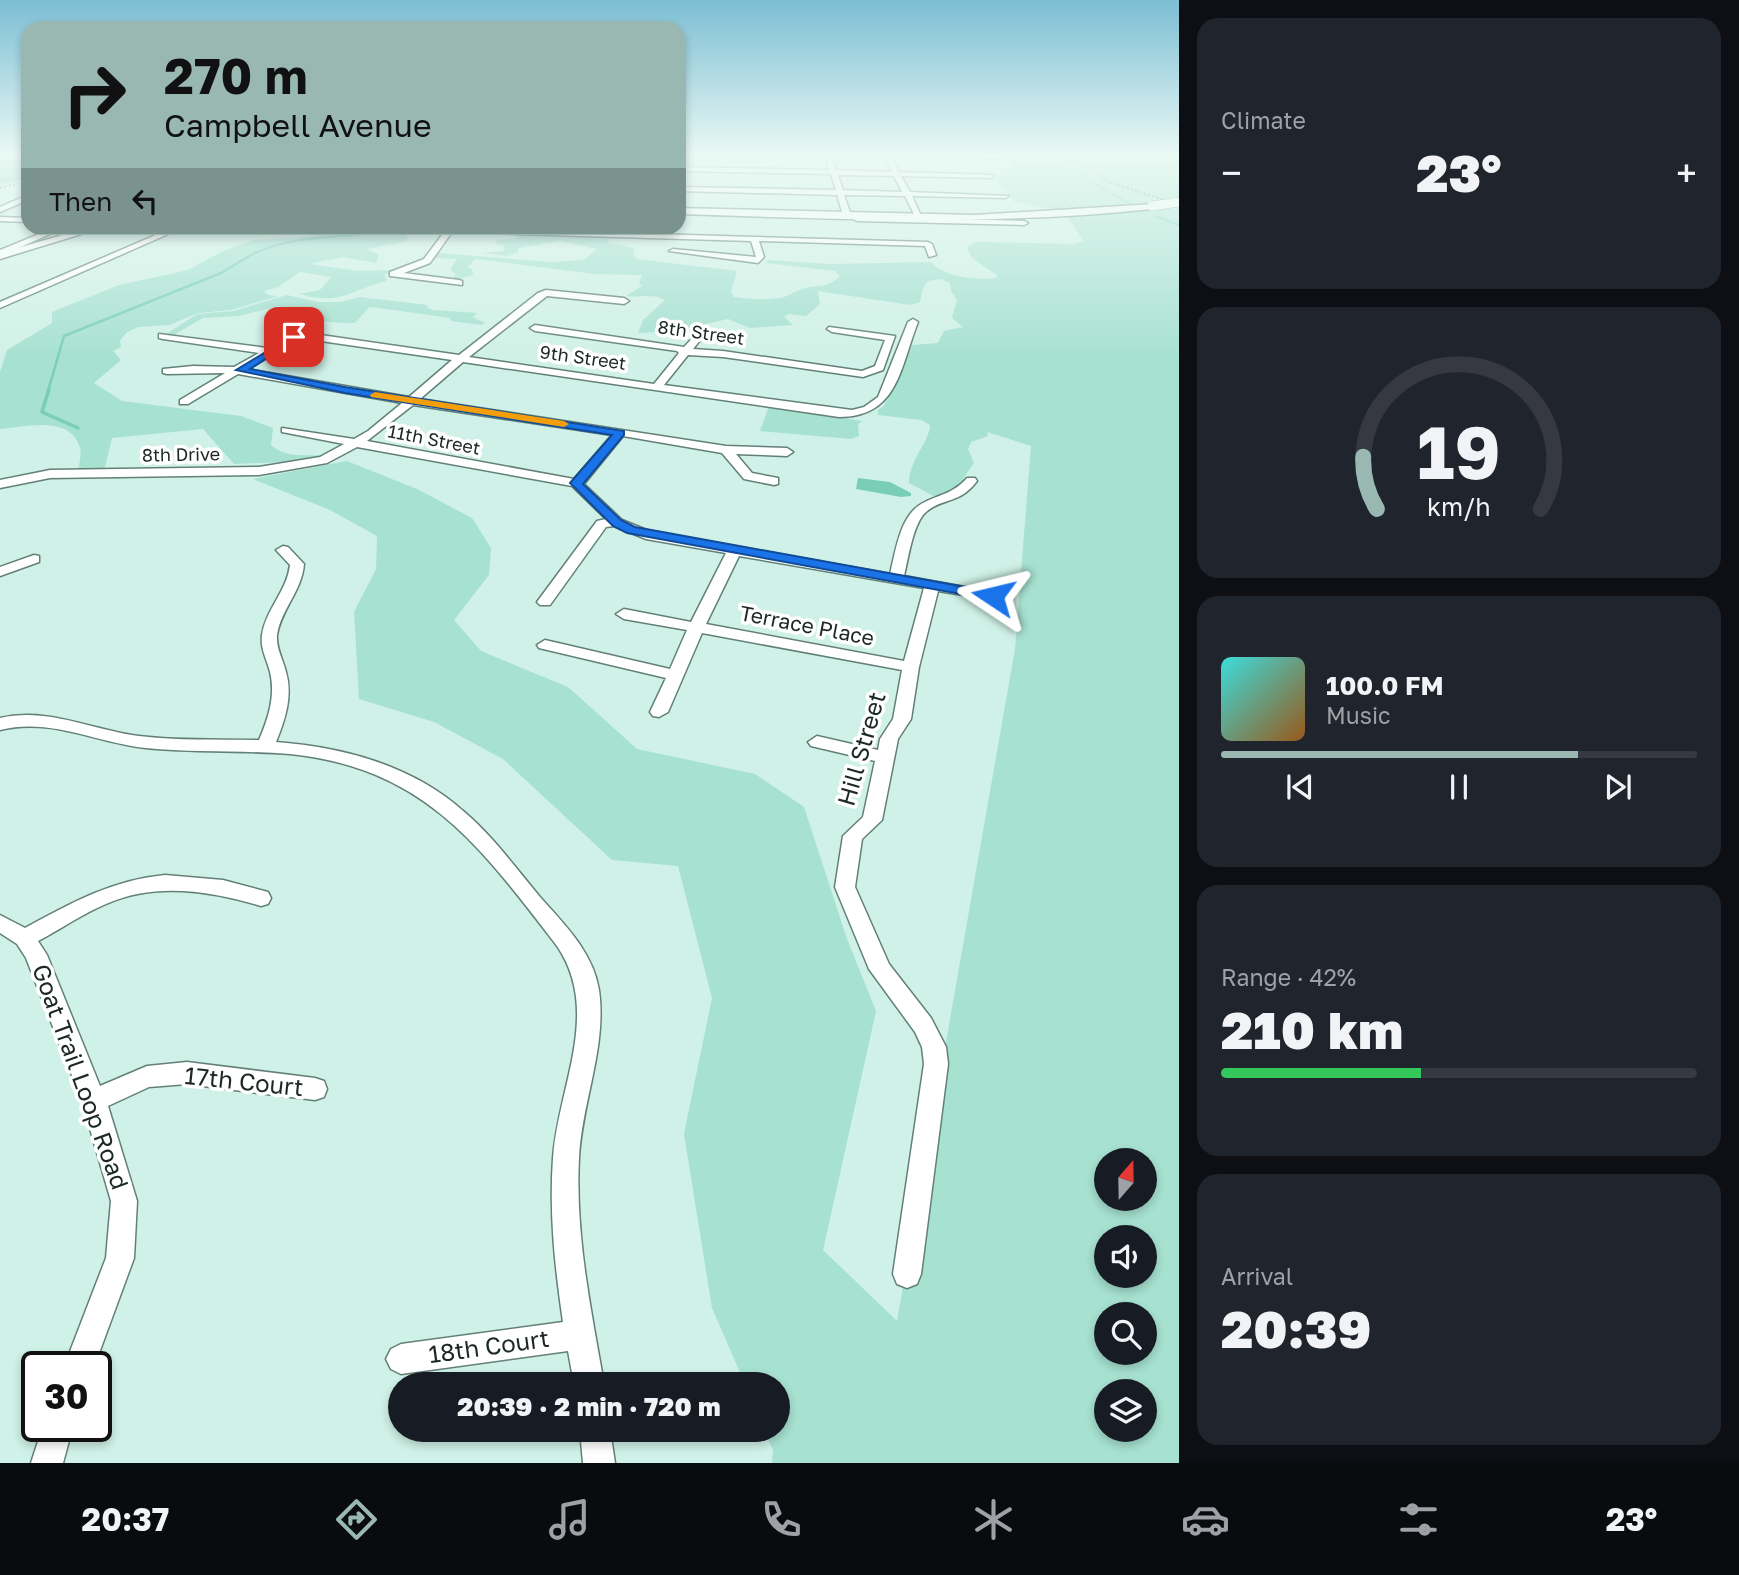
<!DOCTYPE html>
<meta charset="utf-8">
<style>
body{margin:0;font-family:"Golos Text",sans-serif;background:#20242c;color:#f1f3f6;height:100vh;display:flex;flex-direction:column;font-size:26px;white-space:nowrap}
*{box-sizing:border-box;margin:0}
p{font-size:23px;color:#9ea1a6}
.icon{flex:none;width:38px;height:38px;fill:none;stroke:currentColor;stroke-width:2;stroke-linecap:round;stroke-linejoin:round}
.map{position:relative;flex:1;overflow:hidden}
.panel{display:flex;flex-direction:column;gap:18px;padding:18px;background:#0d0f14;width:560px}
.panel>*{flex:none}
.banner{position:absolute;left:21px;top:21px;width:665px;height:214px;border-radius:21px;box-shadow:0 4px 10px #0003;background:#9ab8b2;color:#111;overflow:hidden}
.needle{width:46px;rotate:20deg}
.buttons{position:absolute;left:1094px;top:1148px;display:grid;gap:14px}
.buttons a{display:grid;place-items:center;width:63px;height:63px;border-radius:50%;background:#171b24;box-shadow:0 4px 10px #0003;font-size:35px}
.speed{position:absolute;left:21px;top:1351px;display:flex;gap:14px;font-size:35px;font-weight:700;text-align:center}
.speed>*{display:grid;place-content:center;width:91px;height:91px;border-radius:50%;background:#171b24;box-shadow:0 4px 10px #0003;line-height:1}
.speed .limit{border:4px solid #111;border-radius:10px;background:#fff;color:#111}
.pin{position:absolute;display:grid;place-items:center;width:60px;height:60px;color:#fff;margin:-30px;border-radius:14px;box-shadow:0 4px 10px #0006}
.me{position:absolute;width:77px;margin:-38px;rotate:280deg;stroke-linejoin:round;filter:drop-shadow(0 0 5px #0008)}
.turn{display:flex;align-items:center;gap:24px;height:147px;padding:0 28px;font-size:32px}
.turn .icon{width:91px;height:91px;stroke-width:2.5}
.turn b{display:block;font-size:49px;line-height:60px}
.then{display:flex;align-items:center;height:66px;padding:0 28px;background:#0003;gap:14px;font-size:26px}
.big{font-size:52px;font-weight:800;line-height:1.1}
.panel .widget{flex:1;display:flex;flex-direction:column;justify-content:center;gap:10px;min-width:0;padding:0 24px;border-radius:21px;background:#20242c}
.panel .dial{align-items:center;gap:0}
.dial svg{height:182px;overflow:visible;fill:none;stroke:#363941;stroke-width:7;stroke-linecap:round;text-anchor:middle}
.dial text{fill:#f1f3f6;stroke:none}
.song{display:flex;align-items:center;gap:21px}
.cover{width:84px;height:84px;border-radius:10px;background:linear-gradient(135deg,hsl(180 70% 55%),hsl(30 70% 35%))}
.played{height:7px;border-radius:4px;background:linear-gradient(90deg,#9ab8b2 75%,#363941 75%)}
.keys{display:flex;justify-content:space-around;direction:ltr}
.heat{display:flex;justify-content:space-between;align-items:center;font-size:38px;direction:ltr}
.charge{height:10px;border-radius:5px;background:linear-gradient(90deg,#34c759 42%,#363941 0)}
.trip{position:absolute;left:388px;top:1372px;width:402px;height:70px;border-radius:35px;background:#171b24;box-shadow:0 4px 10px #0003;font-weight:800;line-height:70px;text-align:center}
.menu{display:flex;height:112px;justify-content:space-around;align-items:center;background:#090b0e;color:#9ea1a6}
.menu .icon{width:49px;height:49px}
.menu .active{color:#9ab8b2}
.menu b{font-size:32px;color:#f1f3f6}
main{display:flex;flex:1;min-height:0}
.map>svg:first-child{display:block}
</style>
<main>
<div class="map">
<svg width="1179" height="1463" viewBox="0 0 1179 1463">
<rect width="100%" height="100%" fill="#d0f1e7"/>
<!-- green -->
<g fill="#a7e1d0" fill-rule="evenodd">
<path d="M1007 155H1179V1463H772L773 1450 764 1430H779V1384H745L712 1308 684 1134 712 998 678 866 612 860 503 759 434 722 359 699 354 612 376 569 377 536 330 510 253 479 347 461 417 489 472 518 491 548 489 575 454 620 481 651 568 687 637 749 755 774 804 807 847 939 876 1011 823 1250 897 1321 1015 649 1031 446 987 432 988 436 971 442 968 449 974 463 956 489 937 498 909 483C909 460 930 441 930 425L921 420 878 415V410L884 406 912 345 938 343 944 331 963 327 952 318 957 300 951 291 950 283 940 279 928 281 923 288 920 302 910 305 818 291 820 304 806 316 788 314 784 317 793 325 750 328 728 319 676 331 638 333 643 320 665 300C653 293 639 298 626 296L642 286 639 283 642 275 595 274 476 259 467 267 472 269 473 275 452 281 456 274 450 270 457 259 435 258 439 253 550 262 584 260 597 249 560 241 519 248 518 252 508 256 482 253 504 251V245L495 244 497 240 517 238 518 233 610 236 608 243 635 248 633 254 636 259 737 271 731 292 734 297C750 299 768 301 784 297 791 295 797 290 805 288 819 285 829 288 840 276L835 271 766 263 768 260 831 264 931 262C946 278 975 280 996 278L997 275 972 258 967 247 976 242 1073 244 1084 241 1063 211 1015 202 995 178 1003 171 988 166 1013 167ZM1106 1160H1144V1199H1106ZM1106 1237H1144V1276H1106ZM1106 1314H1144V1353H1106ZM1106 1391H1144V1430H1106Z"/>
<path d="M328 228 410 229 406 232 408 241 368 249 379 255 376 263 342 257 309 264 358 271 392 270 395 273 384 274 387 281C348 290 343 306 299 294L320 290 331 277 300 272 278 287 264 291 268 295 278 296 231 310 198 313 169 325 138 327 127 332 120 341 121 347 113 351 121 360 94 383 122 401 241 416 273 428 271 445C284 458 308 455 325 455L284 462 234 464 203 429 112 438 104 471 78 470C79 464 82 454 80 448 71 414 24 427 0 429V372L7 350 52 323V312L119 285 188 270 221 252 253 240 306 237 318 235Z"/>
<path d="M287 295 318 302H341L359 297 428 305 427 308 433 310 478 313 472 317 485 323 482 325 451 321 450 318C422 314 397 310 369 307L355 323C337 323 321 321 305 318 294 316 288 312 277 312L284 307 278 306 239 316 203 318 172 336 165 335 197 314 233 311Z"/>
<polygon points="769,406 862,421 858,424 859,436 851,439 760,431"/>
</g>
<!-- water -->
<g fill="#7aceb7">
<polygon points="0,155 28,155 28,178 0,184"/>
<polygon points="858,478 890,482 911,493 911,496 901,497 856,489"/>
</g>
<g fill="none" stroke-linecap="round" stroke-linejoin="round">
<!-- stream-far2 -->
<g stroke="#7aceb7" stroke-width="2">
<polyline points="1062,155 1084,178 1132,205"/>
<polyline points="1155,216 1179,225"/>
<path d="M246 258C284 235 335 238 378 233L389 228"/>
</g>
<!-- stream-far1 -->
<polyline stroke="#7aceb7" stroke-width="2.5" points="48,391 64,336 221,273 249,256"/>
<!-- stream -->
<polyline stroke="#7aceb7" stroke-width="3.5" points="49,389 42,412 78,428"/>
<defs>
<g id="minor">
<path d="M825 155H831L836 170 892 172 884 155H890L899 172 994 175 992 178 901 176 910 192 1009 196 1005 198 912 196 922 218 1024 221 1028 223 1024 225 857 221 853 219 857 217 916 218 905 196 844 195 851 215 847 217 843 215 837 195 679 191V187L836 190 831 174 679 171V167L829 170ZM838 175 894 176 902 192 843 190Z"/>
<polygon points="899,155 998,155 1001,157 998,159"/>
<polygon points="28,195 28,200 0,212 0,207"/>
<polygon points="0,217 28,218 28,222 0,221"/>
<polygon points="54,228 64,228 0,256 0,250"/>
<polygon points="172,228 182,228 0,308 0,302"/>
<polygon points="447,228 928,242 932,244 936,255 929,257 925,246 759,241 764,257 758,263 669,251 673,249 756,257 751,241 452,232 430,263 404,273 459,280 462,281 462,285 390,276 390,272 424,259"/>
<path d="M546 290 624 298 629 301 624 304 547 296 469 357 654 384 679 353 677 351 535 331 530 328 535 325 684 347 704 326 709 329 693 349 723 351 862 371 875 366 885 340 832 332 827 329 829 327 895 336 883 370 863 377 723 357 688 355 664 385 852 410 864 407 878 397 908 322 913 319 918 322C900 368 898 417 839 417L463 362 420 399 726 446 787 448 793 452 787 456 736 454 752 473 778 478V484L774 485 744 479 722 453 623 436 584 484 622 520 649 531 890 574C896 550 900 513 925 502 941 494 954 493 967 478H975L977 481C959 505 943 497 926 512 913 523 908 560 904 576L993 592 1000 596 993 600 938 591 919 667 911 719 898 739 882 820 862 839 855 887 889 964 931 1018 946 1047 948 1064 921 1274 917 1284 907 1288 897 1284 893 1274 924 1064 922 1047 915 1032 869 969 835 887 843 836 863 817 875 761 811 746 808 742 817 736 878 750 880 739 893 719 902 670 702 633 668 712 659 717 653 716 650 712 666 678 539 648 537 645 545 640 670 669 687 630 624 619 616 614 624 609 691 622 726 553 646 539 614 526 606 527 550 605H540L537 602 597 521 606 519 572 486 357 447 327 463 259 475 50 478 0 488V480L50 470 259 467 320 457 344 444 282 432V428L354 439 368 431 402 403 238 374 188 404H180V400L225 373 167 374 163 373V369L193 366 234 367 259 353 163 339 159 338V334L267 348 285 337 307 333 459 355 538 293ZM307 339 452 360 409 397 247 369 292 342ZM413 405 612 435 574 479 367 441ZM739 556 924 588 904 661 706 624Z"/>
<path d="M283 546 288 547 304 564C302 591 281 609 277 635 276 649 283 659 286 672 293 696 285 720 276 742 342 747 411 765 462 810 492 835 515 867 540 897 564 924 593 952 599 990 607 1047 582 1101 579 1158 575 1235 591 1309 604 1384H574L568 1351 401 1374 391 1369 386 1359 391 1349 401 1344 563 1322C555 1268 549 1213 553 1158 558 1087 602 1012 557 946 480 846 425 768 290 754 242 750 194 753 146 748 97 743 50 717 0 730V718C48 707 92 730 139 736 179 741 219 739 259 740 268 719 276 696 270 672 267 659 260 649 262 635 266 609 287 591 290 565L276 550Z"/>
<polygon points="34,555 39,556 39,562 0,576 0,567"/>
<path d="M165 875 223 880 268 892 271 898 268 904 261 906C210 891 156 882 106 904 82 914 61 929 38 941L47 955 100 1086 147 1066 187 1062 315 1078 324 1081 327 1089 324 1097 315 1100 187 1084 149 1087 108 1106 137 1201 134 1258 94 1367H64L106 1258 111 1201 82 1101 26 958 17 944 0 933V915L25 928C71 903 112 880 165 875Z"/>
<polygon points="43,1426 73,1426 63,1463 31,1463"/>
<polygon points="580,1430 610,1430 615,1463 583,1463"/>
</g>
<g id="major">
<path d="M1155 204 1156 206 1152 209C994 226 837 219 679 214V208L975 215Z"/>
<polygon points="87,228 101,228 0,259 0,253"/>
</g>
</defs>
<!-- minor casing -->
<use href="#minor" stroke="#628077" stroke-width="3"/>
<!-- major casing -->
<use href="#major" stroke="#628077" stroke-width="3"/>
<!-- minor -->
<use href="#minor" fill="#fff" fill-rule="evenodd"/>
<!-- major -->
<use href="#major" fill="#fff" fill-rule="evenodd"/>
<!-- rail -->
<g stroke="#728881" stroke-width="2" stroke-dasharray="2 2.5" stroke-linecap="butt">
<polyline points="1068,155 1109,182 1179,205"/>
<polyline points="0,188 28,181"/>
</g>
<defs>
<polyline id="major-bridge" points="1152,206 1179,202"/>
</defs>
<!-- major-bridge casing -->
<use href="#major-bridge" stroke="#628077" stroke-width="10" stroke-linecap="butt"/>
<!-- major-bridge -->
<use href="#major-bridge" stroke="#fff" stroke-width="9"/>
</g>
<!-- sky -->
<linearGradient id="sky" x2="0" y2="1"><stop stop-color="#7cbed4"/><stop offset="0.43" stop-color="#eaf9f4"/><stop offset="1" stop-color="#eaf9f4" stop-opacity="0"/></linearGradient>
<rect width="1179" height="360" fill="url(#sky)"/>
<!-- route -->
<polygon fill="#1a73e8" stroke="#114b97" stroke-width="2" points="294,335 297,335 297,339 250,369 345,387 624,431 624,435 583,484 621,520 635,527 993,592 1000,596 993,600 627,533 613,526 570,483 612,435 345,393 236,370"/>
<!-- slow -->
<polygon fill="#f59e0b" points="375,392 564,421 569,424 564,427 371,397 370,395"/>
<g text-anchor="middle" stroke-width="7" stroke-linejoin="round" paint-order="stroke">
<!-- far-street labels -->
<g font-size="18" fill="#1c2824" stroke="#fff">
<text transform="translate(701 333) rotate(8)" y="6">8th Street</text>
<text transform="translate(583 358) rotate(8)" y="6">9th Street</text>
<text transform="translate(434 440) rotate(11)" y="6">11th Street</text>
<text transform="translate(181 455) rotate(-1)" y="6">8th Drive</text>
</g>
<!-- street labels -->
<g font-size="21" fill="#1c2824" stroke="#fff">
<text transform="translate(807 626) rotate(11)" y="7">Terrace Place</text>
</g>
<!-- near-street labels -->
<g font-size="24" fill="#1c2824" stroke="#fff">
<text transform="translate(862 749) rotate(-74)" y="8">Hill Street</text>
<text transform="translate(80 1077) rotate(70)" y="8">Goat Trail Loop Road</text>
<text transform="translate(244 1082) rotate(6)" y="8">17th Court</text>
<text transform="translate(489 1347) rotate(-8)" y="8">18th Court</text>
</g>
</g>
</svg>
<div class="buttons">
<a><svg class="needle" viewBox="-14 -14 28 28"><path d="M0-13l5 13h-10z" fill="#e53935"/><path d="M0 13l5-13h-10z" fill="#9ea1a6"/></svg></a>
<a><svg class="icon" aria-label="sound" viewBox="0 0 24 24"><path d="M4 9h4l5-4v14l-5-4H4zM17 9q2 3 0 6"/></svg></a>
<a><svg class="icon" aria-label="search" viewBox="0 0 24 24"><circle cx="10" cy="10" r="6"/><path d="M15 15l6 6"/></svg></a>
<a><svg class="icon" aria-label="layers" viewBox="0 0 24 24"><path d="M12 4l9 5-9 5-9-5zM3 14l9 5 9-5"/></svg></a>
</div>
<div class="speed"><div class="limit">30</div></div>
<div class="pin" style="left:294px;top:337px;background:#d93025"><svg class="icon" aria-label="arrive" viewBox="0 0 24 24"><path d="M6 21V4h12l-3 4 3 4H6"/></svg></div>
<svg class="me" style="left:993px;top:596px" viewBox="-20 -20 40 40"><path d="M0-17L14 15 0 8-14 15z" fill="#1a73e8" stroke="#fff" stroke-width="4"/></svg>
<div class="trip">20:39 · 2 min · 720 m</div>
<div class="banner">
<div class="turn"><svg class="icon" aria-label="right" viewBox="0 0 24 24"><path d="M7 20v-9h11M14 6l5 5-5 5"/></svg><div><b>270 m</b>Campbell Avenue</div></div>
<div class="then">Then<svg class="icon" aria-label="left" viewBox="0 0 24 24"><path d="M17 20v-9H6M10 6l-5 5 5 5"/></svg></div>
</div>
</div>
<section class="panel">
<div class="widget"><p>Climate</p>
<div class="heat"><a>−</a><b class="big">23°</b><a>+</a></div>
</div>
<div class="widget dial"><svg viewBox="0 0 100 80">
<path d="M14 69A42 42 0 1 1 86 69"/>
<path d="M14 69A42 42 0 0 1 8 46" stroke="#9ab8b2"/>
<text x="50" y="56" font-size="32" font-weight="700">19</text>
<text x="50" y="72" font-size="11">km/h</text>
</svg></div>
<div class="widget">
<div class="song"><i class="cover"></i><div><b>100.0 FM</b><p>Music</p></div></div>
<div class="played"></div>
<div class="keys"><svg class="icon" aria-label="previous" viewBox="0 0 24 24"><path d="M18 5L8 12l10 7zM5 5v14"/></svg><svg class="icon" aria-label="pause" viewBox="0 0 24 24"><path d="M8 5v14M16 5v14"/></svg><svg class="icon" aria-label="next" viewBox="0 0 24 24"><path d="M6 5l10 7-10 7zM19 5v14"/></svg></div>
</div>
<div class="widget"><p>Range · 42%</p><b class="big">210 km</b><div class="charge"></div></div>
<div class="widget"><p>Arrival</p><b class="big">20:39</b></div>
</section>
</main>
<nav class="menu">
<b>20:37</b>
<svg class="icon active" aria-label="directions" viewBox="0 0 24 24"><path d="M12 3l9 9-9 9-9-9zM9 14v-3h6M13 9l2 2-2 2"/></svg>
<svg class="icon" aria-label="music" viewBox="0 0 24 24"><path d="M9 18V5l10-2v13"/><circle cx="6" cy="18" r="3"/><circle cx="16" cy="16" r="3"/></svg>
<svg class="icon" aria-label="phone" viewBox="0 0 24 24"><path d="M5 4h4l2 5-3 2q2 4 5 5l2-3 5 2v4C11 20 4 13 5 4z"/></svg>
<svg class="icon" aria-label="climate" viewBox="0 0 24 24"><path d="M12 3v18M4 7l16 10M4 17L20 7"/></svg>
<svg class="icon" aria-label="car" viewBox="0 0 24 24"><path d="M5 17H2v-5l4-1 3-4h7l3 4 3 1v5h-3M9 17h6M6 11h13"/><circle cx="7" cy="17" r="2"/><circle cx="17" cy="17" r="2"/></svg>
<svg class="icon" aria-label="filters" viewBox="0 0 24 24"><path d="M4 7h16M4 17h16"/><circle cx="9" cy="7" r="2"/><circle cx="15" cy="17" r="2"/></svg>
<b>23°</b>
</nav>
